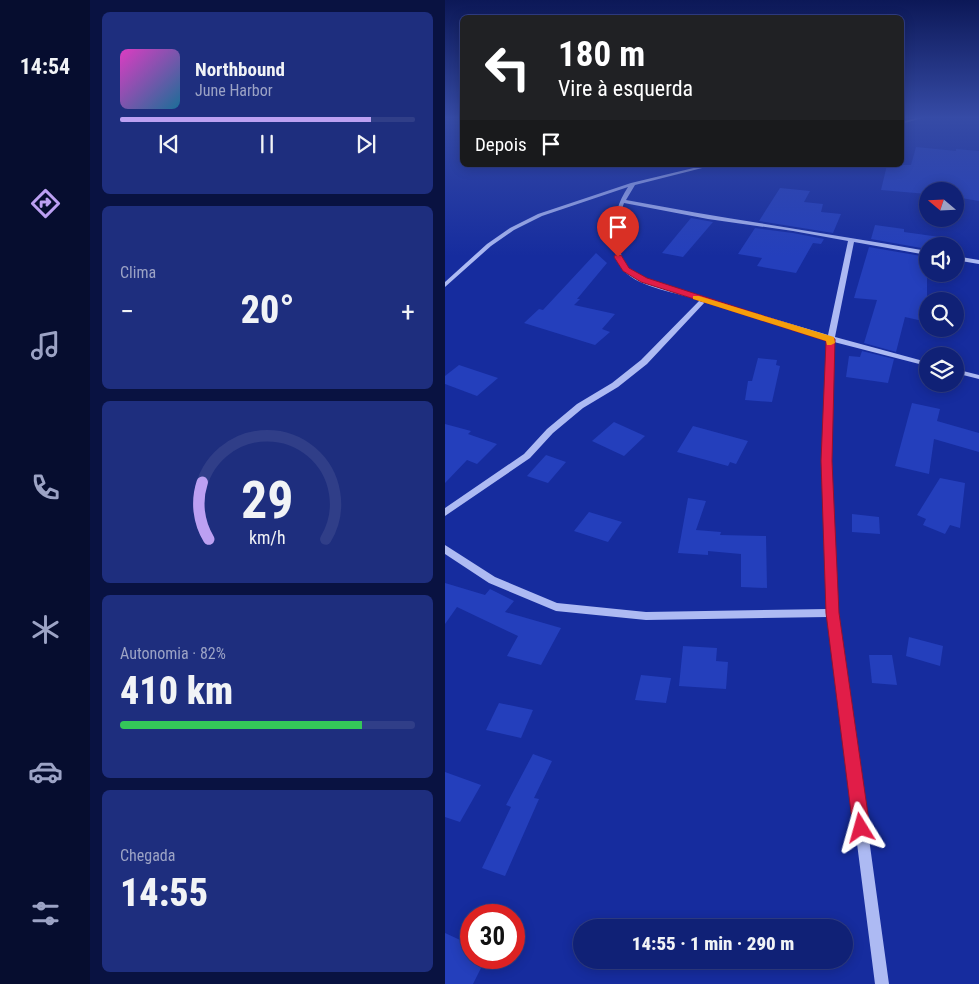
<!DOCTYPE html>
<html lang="pt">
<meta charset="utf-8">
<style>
body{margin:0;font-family:"Roboto Condensed",sans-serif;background:#1e2e7e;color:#f1f3f6;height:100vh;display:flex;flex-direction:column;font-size:19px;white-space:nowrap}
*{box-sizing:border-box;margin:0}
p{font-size:16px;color:#9ca3c5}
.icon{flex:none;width:28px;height:28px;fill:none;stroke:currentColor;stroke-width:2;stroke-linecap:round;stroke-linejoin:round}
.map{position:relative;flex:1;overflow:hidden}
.details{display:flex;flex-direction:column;gap:12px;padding:12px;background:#091241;width:355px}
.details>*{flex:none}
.top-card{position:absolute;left:15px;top:15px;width:444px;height:152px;border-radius:8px;box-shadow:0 2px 12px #0003,0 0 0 1px #303e88;background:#202124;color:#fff;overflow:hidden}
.needle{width:32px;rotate:289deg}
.controls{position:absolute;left:474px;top:182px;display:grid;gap:10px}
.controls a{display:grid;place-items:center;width:45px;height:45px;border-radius:50%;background:#102176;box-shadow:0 2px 12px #0003,0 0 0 1px #303e88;font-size:25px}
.speed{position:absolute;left:15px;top:904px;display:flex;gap:10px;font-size:25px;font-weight:700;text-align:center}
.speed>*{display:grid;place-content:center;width:65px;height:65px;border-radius:50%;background:#102176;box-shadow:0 2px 12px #0003,0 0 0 1px #303e88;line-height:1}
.speed .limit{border:8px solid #d22;background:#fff;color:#111}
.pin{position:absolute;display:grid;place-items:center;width:42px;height:42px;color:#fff;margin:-51px -21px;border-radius:50% 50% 50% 0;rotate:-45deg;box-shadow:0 0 5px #0007}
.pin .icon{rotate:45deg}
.me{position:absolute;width:55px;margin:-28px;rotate:352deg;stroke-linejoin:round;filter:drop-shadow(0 0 4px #0008)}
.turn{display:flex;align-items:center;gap:18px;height:105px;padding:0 15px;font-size:22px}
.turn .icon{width:65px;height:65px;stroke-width:2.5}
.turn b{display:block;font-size:35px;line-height:42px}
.then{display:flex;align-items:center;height:48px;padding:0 15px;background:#0003;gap:10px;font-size:19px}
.big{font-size:38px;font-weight:800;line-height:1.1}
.details .tile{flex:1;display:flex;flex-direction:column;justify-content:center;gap:8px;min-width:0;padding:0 18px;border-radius:8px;background:#1e2e7e}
.details .dial{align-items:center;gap:0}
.dial svg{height:130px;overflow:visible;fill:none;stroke:#303e88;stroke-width:7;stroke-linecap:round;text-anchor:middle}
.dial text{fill:#f1f3f6;stroke:none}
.song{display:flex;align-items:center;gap:15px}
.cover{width:60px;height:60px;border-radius:8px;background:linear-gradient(135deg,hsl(310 70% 55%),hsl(200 70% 35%))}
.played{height:5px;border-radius:2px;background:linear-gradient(90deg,#bca0f2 85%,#303e88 85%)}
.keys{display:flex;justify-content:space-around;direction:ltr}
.heat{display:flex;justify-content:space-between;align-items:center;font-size:28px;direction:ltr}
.charge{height:8px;border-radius:4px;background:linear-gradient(90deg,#34c759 82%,#303e88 0)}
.trip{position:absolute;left:128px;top:919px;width:280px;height:50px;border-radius:25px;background:#102176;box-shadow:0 2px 12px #0003,0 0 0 1px #303e88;font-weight:800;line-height:50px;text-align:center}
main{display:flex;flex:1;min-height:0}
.tabs{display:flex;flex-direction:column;width:90px;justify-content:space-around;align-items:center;background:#060d2f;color:#9ca3c5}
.tabs .icon{width:35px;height:35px}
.tabs .active{color:#bca0f2}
.tabs b{font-size:22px;color:#f1f3f6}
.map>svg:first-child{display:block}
</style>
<main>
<nav class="tabs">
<b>14:54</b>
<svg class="icon active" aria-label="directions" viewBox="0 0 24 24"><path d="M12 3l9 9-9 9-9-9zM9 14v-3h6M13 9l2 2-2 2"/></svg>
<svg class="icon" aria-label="music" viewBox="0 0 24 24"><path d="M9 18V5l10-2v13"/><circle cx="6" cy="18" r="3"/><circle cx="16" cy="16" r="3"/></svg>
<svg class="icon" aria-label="phone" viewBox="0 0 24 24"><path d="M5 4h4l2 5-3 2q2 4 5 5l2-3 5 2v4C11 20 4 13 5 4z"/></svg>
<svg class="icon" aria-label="climate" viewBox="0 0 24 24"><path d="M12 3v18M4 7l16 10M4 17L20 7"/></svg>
<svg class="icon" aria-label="car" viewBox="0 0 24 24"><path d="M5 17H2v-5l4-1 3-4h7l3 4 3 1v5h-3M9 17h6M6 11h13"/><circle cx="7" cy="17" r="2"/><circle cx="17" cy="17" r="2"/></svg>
<svg class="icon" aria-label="filters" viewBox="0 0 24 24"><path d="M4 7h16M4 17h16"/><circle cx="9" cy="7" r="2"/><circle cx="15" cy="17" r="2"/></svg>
</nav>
<section class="details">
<div class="tile">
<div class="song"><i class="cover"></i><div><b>Northbound</b><p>June Harbor</p></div></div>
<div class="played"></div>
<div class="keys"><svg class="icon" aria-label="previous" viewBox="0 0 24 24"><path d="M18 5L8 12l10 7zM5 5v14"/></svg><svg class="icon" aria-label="pause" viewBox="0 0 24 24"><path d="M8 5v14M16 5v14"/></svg><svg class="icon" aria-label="next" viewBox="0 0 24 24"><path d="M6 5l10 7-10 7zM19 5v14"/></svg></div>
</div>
<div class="tile"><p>Clima</p>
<div class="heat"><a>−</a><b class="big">20°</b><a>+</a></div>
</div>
<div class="tile dial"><svg viewBox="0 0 100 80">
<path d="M14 69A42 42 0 1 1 86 69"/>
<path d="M14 69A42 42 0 0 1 10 34" stroke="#bca0f2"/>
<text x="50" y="56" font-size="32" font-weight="700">29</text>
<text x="50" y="72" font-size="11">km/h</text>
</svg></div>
<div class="tile"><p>Autonomia · 82%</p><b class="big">410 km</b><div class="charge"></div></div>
<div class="tile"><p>Chegada</p><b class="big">14:55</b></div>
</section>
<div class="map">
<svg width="534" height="984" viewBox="0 0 534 984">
<rect width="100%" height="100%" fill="#162c9e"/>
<!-- building -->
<g fill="#243fbc">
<polygon points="471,147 511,151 511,149 534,151 534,201 510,197 510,191 482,191 482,194 436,190 442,165 466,165"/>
<polygon points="335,188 365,191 359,202 378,204 376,212 396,214 388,233 314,221"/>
<polygon points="246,218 268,222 238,257 217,253"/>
<polygon points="430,225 459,229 459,232 495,237 493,246 482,246 482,249 426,239"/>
<polygon points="310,228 348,233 379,239 376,244 368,243 351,273 312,266 317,258 293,254"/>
<polygon points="424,247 482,257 482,322 460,317 451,352 419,343 432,300 409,298"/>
<polygon points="151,253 162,263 132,299 135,299 129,305 170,314 157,329 165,332 150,345 79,323 94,309 98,310"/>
<polygon points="417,351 449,359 443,383 401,377 404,356 415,357"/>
<polygon points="313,358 332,360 331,365 335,366 327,402 300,400 303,381 307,381"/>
<polygon points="14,365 53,378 32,396 0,384 0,376"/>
<polygon points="467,403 495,409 492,421 534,433 534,452 489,439 484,474 450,466"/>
<polygon points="169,422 200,436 179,456 147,441"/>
<polygon points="0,424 26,431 23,434 52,444 32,464 22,460 0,483"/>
<polygon points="248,426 303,441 291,464 285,462 283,466 232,452"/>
<polygon points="101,455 121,462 103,483 82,476"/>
<polygon points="495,478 520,483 515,528 505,525 500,534 478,525 481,519 472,515"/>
<polygon points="243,498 261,501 251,530 276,532 275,535 321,536 322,588 296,587 296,554 263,551 263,555 233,553"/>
<polygon points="144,512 177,522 163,542 129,531"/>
<polygon points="407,514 434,517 435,534 407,532"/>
<polygon points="0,583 40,595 45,589 69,601 60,612 116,628 96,665 62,656 73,636 12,607 0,624"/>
<polygon points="464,637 498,646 495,666 461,656"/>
<polygon points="238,646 272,648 271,661 283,662 281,689 234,686"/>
<polygon points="424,655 447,655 452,685 427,683"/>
<polygon points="196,675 226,678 221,703 190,700"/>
<polygon points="54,703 88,710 76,738 41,730"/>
<polygon points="88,754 107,761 89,798 94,799 60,876 37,868 66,807 61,805"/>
<polygon points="0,772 36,785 15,822 0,817"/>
<polygon points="0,933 26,945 26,958 41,958 28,984 0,984"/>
</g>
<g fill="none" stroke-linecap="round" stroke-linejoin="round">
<!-- minor -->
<g fill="#adbaf3" fill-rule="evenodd">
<polygon points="471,118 478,118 456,124 456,122"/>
<path d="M261 165H269L190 185 181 200C281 219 382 233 482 251V255L409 242 390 337 482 362V366L389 342 386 461 393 613 444 984H430L383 617 201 620 111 611 44 583 0 554V545L50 577 112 603 201 612 383 609 378 461 383 340 260 302 202 364 173 387 138 408 108 433 85 458 0 516V508L79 454 102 429 132 404 167 383 196 360 255 300C233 293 195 288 179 271 170 262 169 247 169 235 169 217 173 202 183 187L97 216 69 230 46 246 0 287V282L42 244 65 228 93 214 186 183ZM179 203 263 219 348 231 403 241 383 335 213 284C203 280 190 276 182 268 171 254 173 219 179 203Z"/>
<polygon points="510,256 534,260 534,264 510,260"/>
<polygon points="510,369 534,375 534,379 510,373"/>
</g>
</g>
<!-- sky -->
<linearGradient id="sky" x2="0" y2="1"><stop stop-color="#0c1857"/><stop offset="0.46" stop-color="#364ba6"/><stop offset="1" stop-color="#364ba6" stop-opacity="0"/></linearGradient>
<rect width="534" height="256" fill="url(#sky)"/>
<!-- route -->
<polygon fill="#e11d48" stroke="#92132f" points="170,255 176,255 184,268 202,278 390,339 387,461 394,613 425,828 422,833 416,836 411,833 408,828 381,613 376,461 381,341 196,282 178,271 169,257"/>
<!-- slow -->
<polygon fill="#f59e0b" points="248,296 254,296 389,337 390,343 386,345 382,345 381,341 248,299"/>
</svg>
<div class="controls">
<a><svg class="needle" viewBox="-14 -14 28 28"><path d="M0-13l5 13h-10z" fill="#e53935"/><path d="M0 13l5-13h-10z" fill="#9ca3c5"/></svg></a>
<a><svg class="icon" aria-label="sound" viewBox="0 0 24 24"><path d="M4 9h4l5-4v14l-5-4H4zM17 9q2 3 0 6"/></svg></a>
<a><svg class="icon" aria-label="search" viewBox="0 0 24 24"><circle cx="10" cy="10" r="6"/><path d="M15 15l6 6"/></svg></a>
<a><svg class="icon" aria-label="layers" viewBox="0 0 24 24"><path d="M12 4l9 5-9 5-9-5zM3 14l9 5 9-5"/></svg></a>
</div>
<div class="speed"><div class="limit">30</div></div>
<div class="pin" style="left:173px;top:257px;background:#d93025"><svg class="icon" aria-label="arrive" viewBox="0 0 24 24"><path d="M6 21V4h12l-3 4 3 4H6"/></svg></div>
<svg class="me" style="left:416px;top:828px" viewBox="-20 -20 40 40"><path d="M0-17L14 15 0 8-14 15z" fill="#e11d48" stroke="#fff" stroke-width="4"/></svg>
<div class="trip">14:55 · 1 min · 290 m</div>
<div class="top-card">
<div class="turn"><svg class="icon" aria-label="left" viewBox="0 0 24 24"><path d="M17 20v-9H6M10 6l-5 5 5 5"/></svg><div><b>180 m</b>Vire à esquerda</div></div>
<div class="then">Depois<svg class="icon" aria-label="arrive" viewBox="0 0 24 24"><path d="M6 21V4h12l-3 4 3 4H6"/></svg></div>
</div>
</div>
</main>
